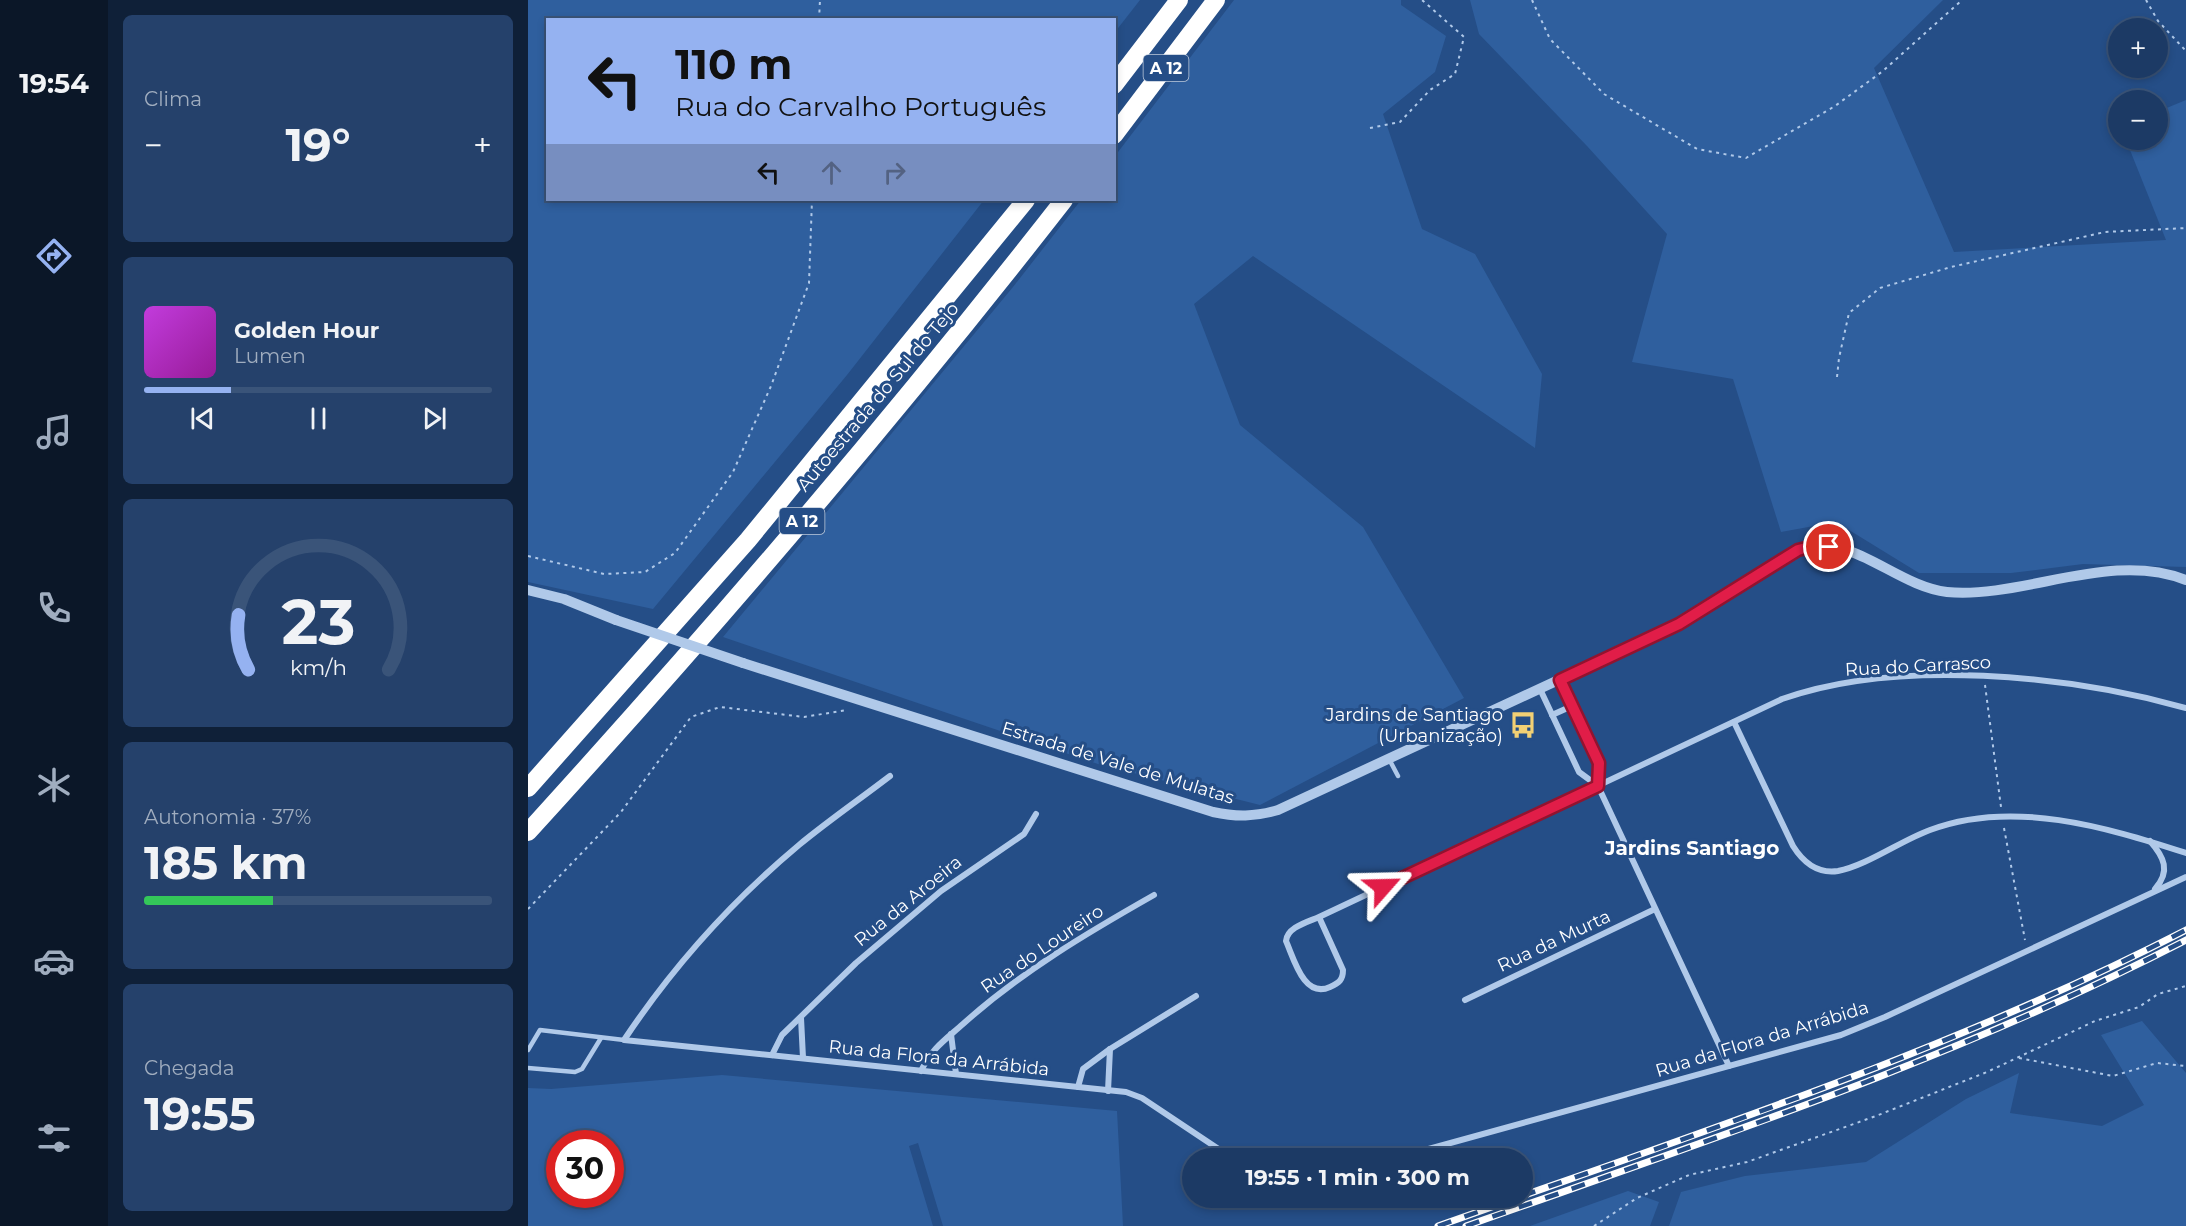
<!DOCTYPE html>
<html lang="pt">
<meta charset="utf-8">
<style>
body{margin:0;font-family:Montserrat,sans-serif;background:#25416b;color:#f1f3f6;height:100vh;display:flex;flex-direction:column;font-size:22px;white-space:nowrap}
*{box-sizing:border-box;margin:0}
p{font-size:20px;color:#a0adbf}
.icon{flex:none;width:33px;height:33px;fill:none;stroke:currentColor;stroke-width:2;stroke-linecap:round;stroke-linejoin:round}
.map{position:relative;flex:1;overflow:hidden}
.panel{display:flex;flex-direction:column;gap:15px;padding:15px;background:#0f2038;width:420px}
.panel>*{flex:none}
.guide{position:absolute;left:18px;top:18px;width:570px;height:183px;border-radius:0px;box-shadow:0 3px 9px #0003,0 0 0 2px #3a5479;background:#95b2f1;color:#111;overflow:hidden}
.fabs{position:absolute;left:1580px;top:18px;display:grid;gap:12px}
.fabs a{display:grid;place-items:center;width:60px;height:60px;border-radius:50%;background:#1c3a65;box-shadow:0 3px 9px #0003,0 0 0 2px #3a5479;font-size:30px}
.speed{position:absolute;left:18px;top:1130px;display:flex;gap:12px;font-size:30px;font-weight:700;text-align:center}
.speed>*{display:grid;place-content:center;width:78px;height:78px;border-radius:50%;background:#1c3a65;box-shadow:0 3px 9px #0003,0 0 0 2px #3a5479;line-height:1}
.speed .limit{border:9px solid #d22;background:#fff;color:#111}
.pin{position:absolute;display:grid;place-items:center;width:51px;height:51px;color:#fff;margin:-26px;border:3px solid #fff;border-radius:50%;box-shadow:0 2px 6px #0007}
.me{position:absolute;width:66px;margin:-33px;rotate:65deg;stroke-linejoin:round;filter:drop-shadow(0 0 4px #0008)}
.turn{display:flex;align-items:center;gap:21px;height:126px;padding:0 30px;font-size:27px}
.turn .icon{width:78px;height:78px;stroke-width:2.5}
.turn b{display:block;font-size:42px;line-height:51px}
.lanes{display:flex;align-items:center;height:57px;padding:0 30px;background:#0003;justify-content:center;gap:30px;direction:ltr}
.lanes .off{opacity:.35}
.big{font-size:45px;font-weight:700;line-height:1.1}
.panel .tile{flex:1;display:flex;flex-direction:column;justify-content:center;gap:9px;min-width:0;padding:0 21px;border-radius:9px;background:#25416b}
.panel .dial{align-items:center;gap:0}
.dial svg{height:156px;overflow:visible;fill:none;stroke:#3a5479;stroke-width:7;stroke-linecap:round;text-anchor:middle}
.dial text{fill:#f1f3f6;stroke:none}
.song{display:flex;align-items:center;gap:18px}
.cover{width:72px;height:72px;border-radius:9px;background:linear-gradient(135deg,hsl(290 70% 55%),hsl(300 70% 35%))}
.played{height:6px;border-radius:3px;background:linear-gradient(90deg,#95b2f1 25%,#3a5479 25%)}
.keys{display:flex;justify-content:space-around;direction:ltr}
.heat{display:flex;justify-content:space-between;align-items:center;font-size:33px;direction:ltr}
.charge{height:9px;border-radius:4px;background:linear-gradient(90deg,#34c759 37%,#3a5479 0)}
.trip{position:absolute;left:654px;top:1148px;width:351px;height:60px;border-radius:30px;background:#1c3a65;box-shadow:0 3px 9px #0003,0 0 0 2px #3a5479;font-weight:700;line-height:60px;text-align:center}
main{display:flex;flex:1;min-height:0}
.tab-bar{display:flex;flex-direction:column;width:108px;justify-content:space-around;align-items:center;background:#0b1728;color:#a0adbf}
.tab-bar .icon{width:42px;height:42px}
.tab-bar .on{color:#95b2f1}
.tab-bar b{font-size:27px;color:#f1f3f6}
.map>svg:first-child{display:block}
</style>
<main>
<nav class="tab-bar">
<b>19:54</b>
<svg class="icon on" aria-label="directions" viewBox="0 0 24 24"><path d="M12 3l9 9-9 9-9-9zM9 14v-3h6M13 9l2 2-2 2"/></svg>
<svg class="icon" aria-label="music" viewBox="0 0 24 24"><path d="M9 18V5l10-2v13"/><circle cx="6" cy="18" r="3"/><circle cx="16" cy="16" r="3"/></svg>
<svg class="icon" aria-label="phone" viewBox="0 0 24 24"><path d="M5 4h4l2 5-3 2q2 4 5 5l2-3 5 2v4C11 20 4 13 5 4z"/></svg>
<svg class="icon" aria-label="climate" viewBox="0 0 24 24"><path d="M12 3v18M4 7l16 10M4 17L20 7"/></svg>
<svg class="icon" aria-label="car" viewBox="0 0 24 24"><path d="M5 17H2v-5l4-1 3-4h7l3 4 3 1v5h-3M9 17h6M6 11h13"/><circle cx="7" cy="17" r="2"/><circle cx="17" cy="17" r="2"/></svg>
<svg class="icon" aria-label="filters" viewBox="0 0 24 24"><path d="M4 7h16M4 17h16"/><circle cx="9" cy="7" r="2"/><circle cx="15" cy="17" r="2"/></svg>
</nav>
<section class="panel">
<div class="tile"><p>Clima</p>
<div class="heat"><a>−</a><b class="big">19°</b><a>+</a></div>
</div>
<div class="tile">
<div class="song"><i class="cover"></i><div><b>Golden Hour</b><p>Lumen</p></div></div>
<div class="played"></div>
<div class="keys"><svg class="icon" aria-label="previous" viewBox="0 0 24 24"><path d="M18 5L8 12l10 7zM5 5v14"/></svg><svg class="icon" aria-label="pause" viewBox="0 0 24 24"><path d="M8 5v14M16 5v14"/></svg><svg class="icon" aria-label="next" viewBox="0 0 24 24"><path d="M6 5l10 7-10 7zM19 5v14"/></svg></div>
</div>
<div class="tile dial"><svg viewBox="0 0 100 80">
<path d="M14 69A42 42 0 1 1 86 69"/>
<path d="M14 69A42 42 0 0 1 9 41" stroke="#95b2f1"/>
<text x="50" y="56" font-size="32" font-weight="700">23</text>
<text x="50" y="72" font-size="11">km/h</text>
</svg></div>
<div class="tile"><p>Autonomia · 37%</p><b class="big">185 km</b><div class="charge"></div></div>
<div class="tile"><p>Chegada</p><b class="big">19:55</b></div>
</section>
<div class="map">
<svg width="1658" height="1226" viewBox="0 0 1658 1226">
<rect width="100%" height="100%" fill="#254e87"/>
<!-- green -->
<g fill="#2f5f9e" fill-rule="evenodd">
<polygon points="0,0 612,0 587,32 586,20 20,20 20,200 456,200 319,375 125,609 0,582"/>
<polygon points="706,0 873,0 873,5 918,36 907,72 855,114 894,229 947,254 1014,374 1007,448 725,256 666,304 712,425 835,527 936,698 732,805 570,764 195,637 485,287 553,200 586,200 587,156"/>
<polygon points="942,0 1415,0 1346,68 1426,252 1638,240 1598,140 1629,140 1629,112 1658,100 1658,567 1555,564 1483,573 1391,573 1308,522 1253,532 1205,379 1104,362 1139,234 1059,146 951,34"/>
<polygon points="1614,1021 1658,1073 1658,1226 1141,1226 1153,1192 1217,1176 1338,1162 1438,1099 1491,1073 1482,1113 1574,1126 1616,1105 1573,1035"/>
<path d="M194 1075 589 1111 595 1226H415L390 1143 381 1146 405 1226H0V1088L23 1089ZM32 1143H82V1194H32Z"/>
<polygon points="1100,1191 1131,1202 1122,1226 1002,1226"/>
</g>
<g fill="none" stroke-linecap="round" stroke-linejoin="round">
<!-- path -->
<g stroke="#b0c9e9" stroke-width="2" stroke-dasharray="3 4.5" stroke-linecap="butt">
<polyline points="1004,0 1022,39 1076,94 1169,149 1218,158 1307,106 1355,71 1434,0"/>
<polyline points="1618,0 1630,21 1658,51"/>
<polyline points="291,20 292,0"/>
<polyline points="842,128 872,122 902,90 927,74 936,37 894,0"/>
<polyline points="1309,377 1311,358 1321,313 1352,288 1423,267 1577,232 1658,228"/>
<polyline points="0,556 76,574 117,572 147,553 205,472 243,386 281,283 284,200"/>
<polyline points="1457,685 1473,807"/>
<polyline points="1476,828 1497,940"/>
<polyline points="0,909 93,812 163,717 192,707 276,717 319,710"/>
<polyline points="1491,1058 1585,1076 1629,1063 1658,1066"/>
<polyline points="1066,1226 1109,1198 1161,1175 1219,1162 1348,1116 1459,1072 1567,1021 1611,1007 1630,994 1658,986"/>
</g>
<!-- service -->
<g stroke="#b0c9e9" stroke-width="4.5">
<polyline points="861,759 870,776"/>
<polyline points="0,1050 12,1030 96,1040"/>
<polyline points="0,1068 47,1072 54,1069 73,1038"/>
</g>
<!-- minor -->
<g stroke="#b0c9e9" stroke-width="6">
<polyline points="1032,680 1071,763 1070,786 1201,1066"/>
<polyline points="1012,689 1051,772 1070,786"/>
<polyline points="1024,715 1044,706"/>
<path d="M1206 722 1265 846C1275 862 1290 874 1310 871 1338 866 1374 840 1402 830 1484 799 1578 827 1658 853"/>
<path d="M362 776C332 799 300 821 271 845 204 901 144 968 96 1040L598 1092 614 1098 704 1158"/>
<path d="M1622 841C1636 857 1643 871 1627 889"/>
<path d="M791 917 815 970C815 980 811 983 802 987 776 999 766 959 758 941 759 927 780 922 791 917L1254 699C1369 658 1541 675 1658 708"/>
<polyline points="937,1000 1127,909"/>
<polyline points="273,1018 275,1058"/>
<polyline points="423,1034 428,1074"/>
<polyline points="244,1055 254,1035 328,963 413,891 496,834 508,814"/>
<path d="M393 1071C404 1048 417 1040 435 1024 493 972 559 933 626 895"/>
<polyline points="550,1087 555,1069 582,1049 668,996"/>
<polyline points="580,1091 582,1049"/>
<polyline points="868,1158 1313,1035 1357,1017 1658,877"/>
</g>
<!-- tertiary -->
<g stroke="#b0c9e9" stroke-width="10">
<polyline points="0,590 36,599 88,620"/>
<path d="M215 663 685 812C708 817 727 817 750 810L1151 624 1252 559C1263 554 1274 547 1286 546 1331 541 1373 587 1419 592 1496 599 1582 550 1658 580"/>
</g>
<!-- motorway -->
<g stroke="#fff" stroke-width="18">
<polyline points="586,85 651,0"/>
<polyline points="586,135 688,0"/>
<polyline points="0,788 220,540 498,200"/>
<path d="M0 832C186 628 366 418 536 200"/>
</g>
<defs>
<g id="rail">
<path d="M994 1196C1219 1117 1446 1039 1658 930"/>
<polyline points="910,1226 992,1197"/>
<path d="M938 1226C1181 1140 1428 1059 1658 940"/>
</g>
</defs>
<!-- rail casing -->
<use href="#rail" stroke="#fff" stroke-width="7"/>
<!-- rail -->
<use href="#rail" stroke="#254e87" stroke-width="4.5" stroke-dasharray="14" stroke-linecap="butt"/>
<!-- tertiary-bridge -->
<polyline stroke="#b0c9e9" stroke-width="10" points="88,620 215,663"/>
</g>
<g fill="none" stroke-linecap="round" stroke-linejoin="round">
<defs>
<polyline id="route" points="855,887 1070,786 1071,763 1032,680 1151,624 1270,550 1286,546 1301,547"/>
</defs>
<!-- route casing -->
<use href="#route" stroke="#92132f" stroke-width="15"/>
<!-- route -->
<use href="#route" stroke="#e11d48" stroke-width="10"/>
</g>
<!-- icons -->
<defs>
<symbol id="bus-bare" viewBox="-9 -9 18 18"><path d="M-5-6H5V4H4V6H2V4H-2V6H-4V4H-5ZM-3.5-4V0h7V-4ZM-3.5 1.2v1.5H-2V1.2ZM2 1.2v1.5H3.5V1.2Z" fill="#f2d074" stroke="#254e87" stroke-width="2.5" paint-order="stroke"/></symbol>
</defs>
<g fill-rule="evenodd">
<use href="#bus-bare" x="976" y="706" width="38" height="38"/>
</g>
<g text-anchor="middle" stroke-width="6" stroke-linejoin="round" paint-order="stroke">
<!-- shield labels -->
<g fill="#254e87" stroke="#becadb" stroke-width="1.5">
<rect x="615.5" y="55" width="45" height="26" rx="4.5"/>
<rect x="251.5" y="508" width="45" height="26" rx="4.5"/>
</g>
<g font-size="16" font-weight="bold" fill="#fff">
<text x="638" y="74">A 12</text>
<text x="274" y="527">A 12</text>
</g>
<!-- street labels -->
<g font-size="18" fill="#fff" stroke="#254e87">
<text transform="translate(350 397) rotate(-50)" y="6">Autoestrada do Sul do Tejo</text>
<text transform="translate(1390 666) rotate(-3)" y="6">Rua do Carrasco</text>
<text transform="translate(590 763) rotate(17)" y="6">Estrada de Vale de Mulatas</text>
<text transform="translate(380 901) rotate(-39)" y="6">Rua da Aroeira</text>
<text transform="translate(1026 941) rotate(-25)" y="6">Rua da Murta</text>
<text transform="translate(514 949) rotate(-34)" y="6">Rua do Loureiro</text>
<text transform="translate(1234 1039) rotate(-17)" y="6">Rua da Flora da Arrábida</text>
<text transform="translate(411 1058) rotate(6)" y="6">Rua da Flora da Arrábida</text>
</g>
<!-- poi labels -->
<g font-size="18" fill="#fff" stroke="#254e87" text-anchor="end">
<text x="975" y="721">Jardins de Santiago<tspan x="975" dy="21">(Urbanização)</tspan></text>
</g>
<!-- neighbourhood labels -->
<g font-size="20" font-weight="bold" fill="#fff" stroke="#254e87">
<text x="1164" y="855">Jardins Santiago</text>
</g>
</g>
</svg>
<div class="fabs">
<a>+</a>
<a>−</a>
</div>
<div class="speed"><div class="limit">30</div></div>
<div class="pin" style="left:1301px;top:547px;background:#d93025"><svg class="icon" aria-label="arrive" viewBox="0 0 24 24"><path d="M6 21V4h12l-3 4 3 4H6"/></svg></div>
<svg class="me" style="left:855px;top:887px" viewBox="-20 -20 40 40"><path d="M0-17L14 15 0 8-14 15z" fill="#e11d48" stroke="#fff" stroke-width="4"/></svg>
<div class="trip">19:55 · 1 min · 300 m</div>
<div class="guide">
<div class="turn"><svg class="icon" aria-label="left" viewBox="0 0 24 24"><path d="M17 20v-9H6M10 6l-5 5 5 5"/></svg><div><b>110 m</b>Rua do Carvalho Português</div></div>
<div class="lanes"><svg class="icon" aria-label="left" viewBox="0 0 24 24"><path d="M17 20v-9H6M10 6l-5 5 5 5"/></svg><svg class="icon off" aria-label="ahead" viewBox="0 0 24 24"><path d="M12 20V5M6 11l6-6 6 6"/></svg><svg class="icon off" aria-label="right" viewBox="0 0 24 24"><path d="M7 20v-9h11M14 6l5 5-5 5"/></svg></div>
</div>
</div>
</main>
